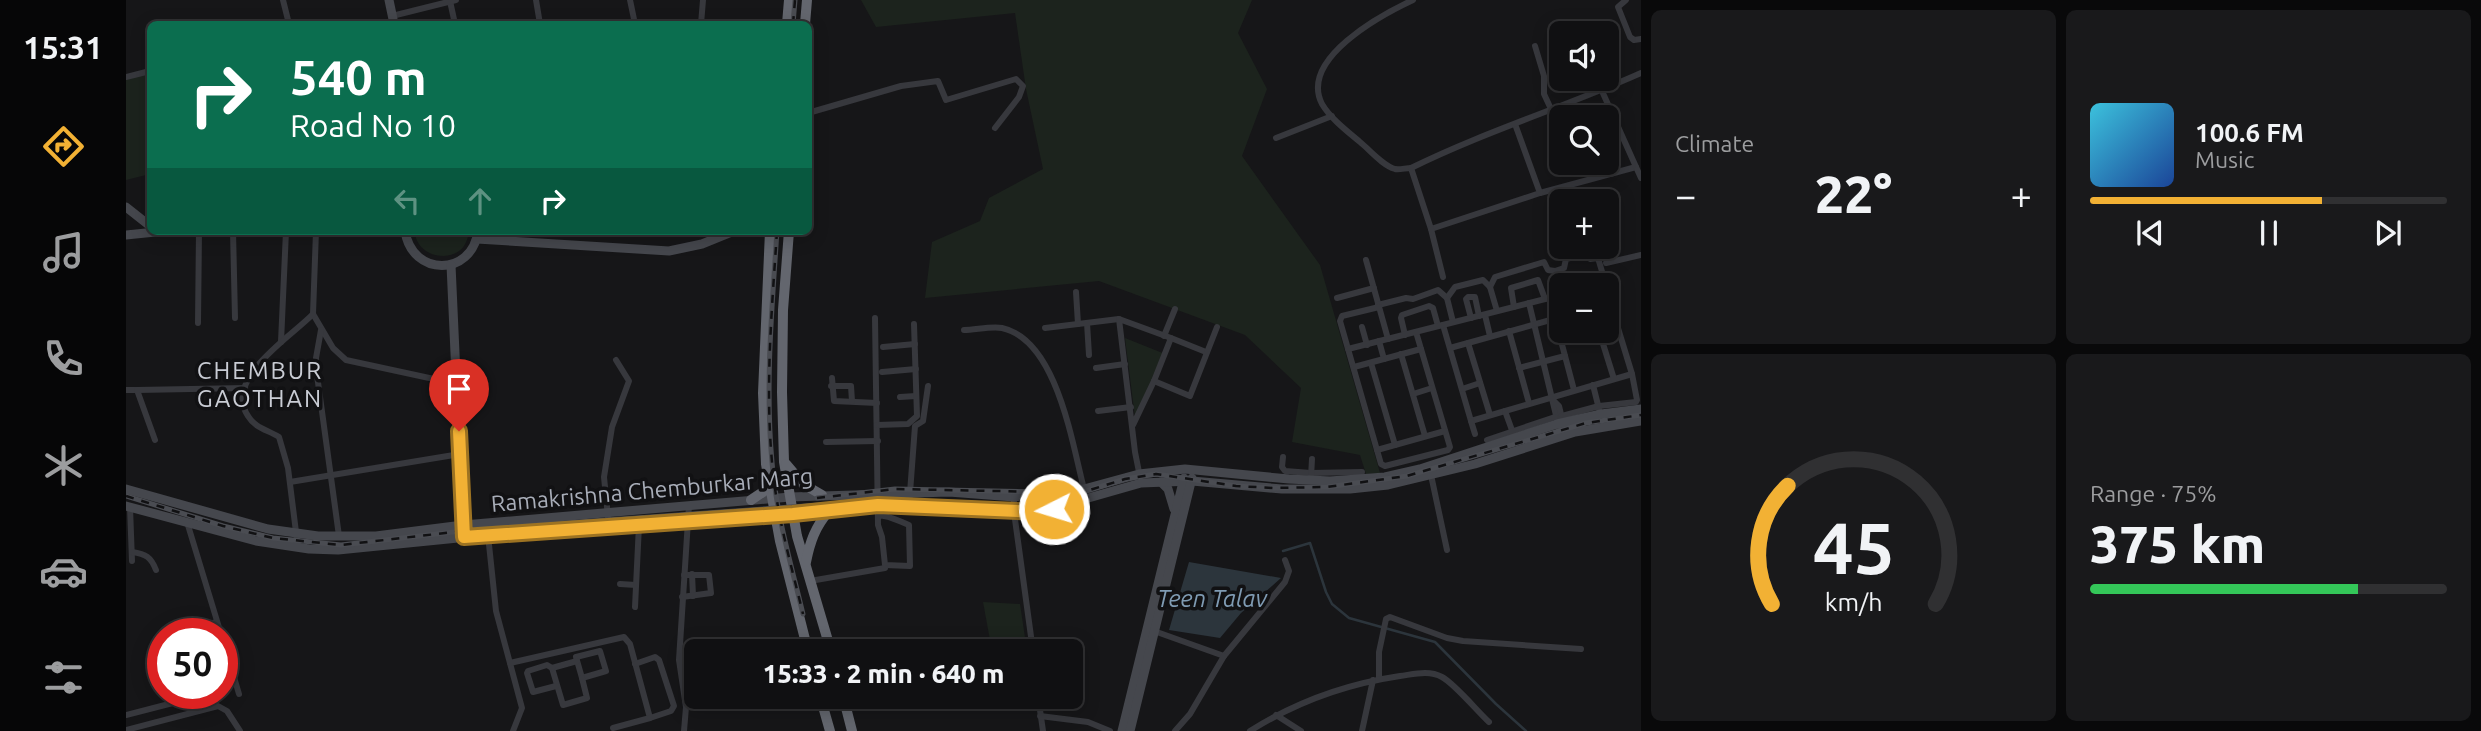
<!DOCTYPE html>
<meta charset="utf-8">
<style>
body{margin:0;font-family:Ubuntu,sans-serif;background:#19191b;color:#f1f3f6;height:100vh;display:flex;flex-direction:column;font-size:26px;white-space:nowrap}
*{box-sizing:border-box;margin:0}
p{font-size:23px;color:#9c9d9f}
.icon{flex:none;width:38px;height:38px;fill:none;stroke:currentColor;stroke-width:2;stroke-linecap:round;stroke-linejoin:round}
.map{position:relative;flex:1;overflow:hidden}
.panel{display:flex;flex-direction:column;gap:10px;padding:10px;background:#09090a;width:840px}
.panel>*{flex:none}
.top-card{position:absolute;left:21px;top:21px;width:665px;height:214px;border-radius:10px;box-shadow:0 4px 18px #0003,0 0 0 2px #303032;background:#0b6e4f;color:#fff;overflow:hidden}
.fabs{position:absolute;left:1423px;top:21px;display:grid;gap:14px}
.fabs a{display:grid;place-items:center;width:70px;height:70px;border-radius:10px;background:#101012;box-shadow:0 4px 18px #0003,0 0 0 2px #303032;font-size:35px}
.speed{position:absolute;left:21px;top:618px;display:flex;gap:14px;font-size:35px;font-weight:700;text-align:center}
.speed>*{display:grid;place-content:center;width:91px;height:91px;border-radius:50%;background:#101012;box-shadow:0 4px 18px #0003,0 0 0 2px #303032;line-height:1}
.speed .limit{border:10px solid #d22;background:#fff;color:#111}
.pin{position:absolute;display:grid;place-items:center;width:60px;height:60px;color:#fff;margin:-72px -30px;border-radius:50% 50% 50% 0;rotate:-45deg;box-shadow:0 0 7px #0007}
.pin .icon{rotate:45deg}
.me{position:absolute;width:77px;margin:-38px;rotate:265deg;stroke-linejoin:round;filter:drop-shadow(0 0 5px #0008)}
.turn{display:flex;align-items:center;gap:24px;height:147px;padding:0 28px;font-size:32px}
.turn .icon{width:91px;height:91px;stroke-width:2.5}
.turn b{display:block;font-size:49px;line-height:60px}
.lanes{display:flex;align-items:center;height:66px;padding:0 28px;background:#0003;justify-content:center;gap:35px;direction:ltr}
.lanes .off{opacity:.35}
.big{font-size:52px;font-weight:800;line-height:1.1}
.panel .widget{flex:1;display:flex;flex-direction:column;justify-content:center;gap:10px;min-width:0;padding:0 24px;border-radius:10px;background:#19191b}
.panel .dial{align-items:center;gap:0}
.dial svg{height:182px;overflow:visible;fill:none;stroke:#303032;stroke-width:7;stroke-linecap:round;text-anchor:middle}
.dial text{fill:#f1f3f6;stroke:none}
.song{display:flex;align-items:center;gap:21px}
.cover{width:84px;height:84px;border-radius:10px;background:linear-gradient(135deg,hsl(190 70% 55%),hsl(220 70% 35%))}
.played{height:7px;border-radius:4px;background:linear-gradient(90deg,#f2b134 65%,#303032 65%)}
.keys{display:flex;justify-content:space-around;direction:ltr}
.heat{display:flex;justify-content:space-between;align-items:center;font-size:38px;direction:ltr}
.charge{height:10px;border-radius:5px;background:linear-gradient(90deg,#34c759 75%,#303032 0)}
.panel .tiles{flex:1;display:grid;gap:10px;grid-template-columns:repeat(2,1fr)}
.trip{position:absolute;left:558px;top:639px;width:399px;height:70px;border-radius:10px;background:#101012;box-shadow:0 4px 18px #0003,0 0 0 2px #303032;font-weight:800;line-height:70px;text-align:center}
main{display:flex;flex:1;min-height:0}
.tab-bar{display:flex;flex-direction:column;width:126px;justify-content:space-around;align-items:center;background:#060607;color:#9c9d9f}
.tab-bar .icon{width:49px;height:49px}
.tab-bar .active{color:#f2b134}
.tab-bar b{font-size:32px;color:#f1f3f6}
.map>svg:first-child{display:block}
</style>
<main>
<nav class="tab-bar">
<b>15:31</b>
<svg class="icon active" aria-label="directions" viewBox="0 0 24 24"><path d="M12 3l9 9-9 9-9-9zM9 14v-3h6M13 9l2 2-2 2"/></svg>
<svg class="icon" aria-label="music" viewBox="0 0 24 24"><path d="M9 18V5l10-2v13"/><circle cx="6" cy="18" r="3"/><circle cx="16" cy="16" r="3"/></svg>
<svg class="icon" aria-label="phone" viewBox="0 0 24 24"><path d="M5 4h4l2 5-3 2q2 4 5 5l2-3 5 2v4C11 20 4 13 5 4z"/></svg>
<svg class="icon" aria-label="climate" viewBox="0 0 24 24"><path d="M12 3v18M4 7l16 10M4 17L20 7"/></svg>
<svg class="icon" aria-label="car" viewBox="0 0 24 24"><path d="M5 17H2v-5l4-1 3-4h7l3 4 3 1v5h-3M9 17h6M6 11h13"/><circle cx="7" cy="17" r="2"/><circle cx="17" cy="17" r="2"/></svg>
<svg class="icon" aria-label="filters" viewBox="0 0 24 24"><path d="M4 7h16M4 17h16"/><circle cx="9" cy="7" r="2"/><circle cx="15" cy="17" r="2"/></svg>
</nav>
<div class="map">
<svg width="1515" height="731" viewBox="0 0 1515 731">
<rect width="100%" height="100%" fill="#161618"/>
<!-- green -->
<g fill="#1c231d">
<polygon points="735,0 1126,0 1112,33 1141,89 1116,156 1194,265 1254,473 1240,474 1234,455 1166,442 1175,388 1119,335 973,281 799,298 806,242 854,221 863,198 917,169 900,89 889,13 750,27"/>
<polygon points="24,73 24,174 0,180 0,80"/>
<path d="M289 231H344C341 239 340 246 333 251 316 263 289 252 289 231Z"/>
<polygon points="999,338 1039,354 1010,425"/>
<polygon points="857,602 894,604 901,651 866,651"/>
</g>
<!-- water -->
<polygon fill="#2c353c" points="1063,562 1155,578 1115,613 1094,638 1043,630"/>
<g fill="none" stroke-linecap="round" stroke-linejoin="round">
<!-- stream -->
<polyline stroke="#2c353c" stroke-width="2.5" points="1157,551 1184,543 1200,592 1206,604 1223,618 1309,642 1370,704 1400,731"/>
<!-- street -->
<g stroke="#37383d" stroke-width="6">
<polyline points="157,0 163,24"/>
<polyline points="410,0 414,24"/>
<polyline points="504,0 509,24"/>
<path d="M1287 0C1255 15 1173 59 1196 104 1205 119 1221 131 1234 142 1244 150 1256 165 1269 169 1273 170 1280 168 1285 168L1305 229 1414 193 1510 167"/>
<polyline points="1500,0 1492,7 1504,37 1508,40 1515,39"/>
<polyline points="324,1 329,24"/>
<polyline points="266,16 330,0"/>
<polyline points="575,24 577,0"/>
<polyline points="1409,46 1418,76 1418,94 1425,109"/>
<polyline points="0,77 24,71"/>
<polyline points="1476,91 1515,178"/>
<polyline points="682,113 775,86 812,81 820,100 890,79 897,86 893,97 869,128"/>
<polyline points="1389,124 1414,193"/>
<polyline points="1150,138 1206,116"/>
<path d="M1285 168C1360 131 1439 107 1515 73"/>
<polyline points="1305,229 1317,277"/>
<polyline points="107,231 109,318"/>
<polyline points="190,231 187,314 207,348 220,360 331,384"/>
<polyline points="1240,260 1262,339"/>
<polyline points="1480,263 1515,255"/>
<polyline points="1429,271 1438,268 1440,259 1460,254 1464,259 1472,258 1480,285"/>
<polyline points="1364,287 1369,277 1418,262 1422,270 1429,271 1435,294"/>
<polyline points="950,292 952,324"/>
<polyline points="1211,298 1248,288"/>
<polyline points="1321,298 1329,287 1357,280 1364,287 1371,311"/>
<polyline points="1403,303 1435,436"/>
<polyline points="1252,305 1280,298 1287,299 1312,290 1321,298 1327,322"/>
<polyline points="1253,307 1216,316 1214,321 1255,464 1259,466 1322,450 1324,447 1290,332"/>
<polyline points="1388,307 1385,288 1412,280 1419,299"/>
<polyline points="1359,315 1364,336"/>
<path d="M749 318 752 525 756 537 759 565 784 566 783 525C772 521 765 516 752 515"/>
<polyline points="1345,318 1340,299 1342,297 1349,297 1353,316"/>
<polyline points="1429,318 1448,390"/>
<polyline points="72,323 73,231"/>
<polyline points="961,323 963,355"/>
<polyline points="1317,325 1345,421 1506,374"/>
<polyline points="1236,327 1241,345"/>
<polyline points="919,328 993,319"/>
<polyline points="195,330 190,358 191,375 213,536"/>
<path d="M838 330C849 330 865 326 876 328 931 340 946 443 958 489"/>
<polyline points="1383,331 1403,403"/>
<polyline points="1473,331 1488,379"/>
<polyline points="1279,335 1275,318 1276,315 1303,306 1307,308 1312,326"/>
<polyline points="1038,336 1049,309"/>
<polyline points="1045,338 1080,352"/>
<polyline points="1253,341 1258,359"/>
<polyline points="155,342 160,231"/>
<polyline points="1342,343 1364,415"/>
<polyline points="757,347 789,344"/>
<polyline points="1324,348 1435,317"/>
<polyline points="1222,349 1435,295"/>
<polyline points="1275,354 1299,436"/>
<polyline points="1245,363 1269,445"/>
<polyline points="1228,367 1295,349"/>
<polyline points="970,368 999,364"/>
<polyline points="1393,368 1439,356"/>
<polyline points="756,372 790,369"/>
<polyline points="706,378 708,401 751,403"/>
<polyline points="1028,381 1064,396 1091,327"/>
<polyline points="1467,385 1473,409"/>
<polyline points="705,386 725,386 726,401"/>
<polyline points="1336,389 1354,383"/>
<polyline points="0,390 11,390 29,440"/>
<polyline points="11,390 119,388"/>
<polyline points="1287,394 1306,388"/>
<polyline points="774,397 790,396"/>
<polyline points="1427,400 1433,406 1440,435"/>
<polyline points="972,411 1005,407"/>
<polyline points="1379,411 1387,433"/>
<polyline points="1436,416 1473,406 1510,402 1511,400 1506,374 1480,289"/>
<polyline points="1345,421 1349,434"/>
<polyline points="751,425 782,424 791,416 788,324"/>
<polyline points="1007,425 1028,381 1045,338 993,319 1009,452 1014,477"/>
<polyline points="1361,440 1429,417"/>
<polyline points="700,442 752,441"/>
<polyline points="1251,450 1319,431"/>
<polyline points="1157,457 1156,467 1159,471 1185,473 1236,472"/>
<polyline points="1305,475 1321,550"/>
<polyline points="1185,477 1186,459"/>
<polyline points="164,482 334,454"/>
<polyline points="888,497 888,512 907,651"/>
<polyline points="783,506 789,426 797,421 802,386"/>
<polyline points="4,507 6,561"/>
<polyline points="61,522 95,634"/>
<polyline points="483,527 478,477 486,427 503,381 490,360"/>
<polyline points="362,535 370,611 396,708 387,731"/>
<path d="M172 548 162 468 153 437C142 430 129 428 122 416 97 378 165 337 187 314"/>
<path d="M6 552C20 554 25 557 30 570"/>
<polyline points="566,574 567,596"/>
<polyline points="684,581 759,568"/>
<polyline points="494,584 510,585"/>
<polyline points="556,597 585,593 583,575 558,575"/>
<polyline points="509,607 513,525"/>
<polyline points="1028,631 1098,656 1159,582 1163,571 1159,560"/>
<polyline points="56,634 59,630 91,622"/>
<polyline points="96,637 113,694"/>
<polygon points="474,651 480,671 456,678 450,657"/>
<polyline points="451,661 426,668 437,705 461,698 456,678"/>
<polyline points="384,663 498,637 504,644 524,718 487,728"/>
<polyline points="509,664 529,657 533,660 548,706 545,711 524,718"/>
<polyline points="426,668 421,665 402,671 401,673 407,692 430,686"/>
<polyline points="1253,679 1253,652 1260,619 1264,617 1321,638 1337,641 1455,649"/>
<polyline points="912,696 917,731"/>
<polyline points="0,715 70,697 69,693"/>
<polyline points="1150,715 1175,731"/>
<polyline points="914,716 962,722 984,731"/>
<polyline points="0,730 92,706 101,711 114,731"/>
<polyline points="558,731 560,707 553,660 563,505"/>
<polyline points="1049,731 1064,714 1098,656"/>
<path d="M1124 731C1170 702 1220 684 1274 676 1289 674 1303 670 1316 677 1329 684 1351 711 1363 722"/>
<polyline points="1236,731 1247,680"/>
</g>
<!-- secondary -->
<g stroke="#45474d" stroke-width="9">
<polyline points="263,0 268,24"/>
<polyline points="0,207 24,226"/>
<path d="M279 231C286 277 346 277 352 231"/>
<polyline points="0,235 39,231"/>
<polyline points="351,239 543,251 576,244 608,231"/>
<polyline points="325,265 337,529"/>
<polyline points="1035,482 1042,489 1048,509"/>
<polyline points="0,489 142,529 192,536 250,536 337,525 664,497 823,492 888,497 958,489 1013,474 1059,469 1163,479 1204,481 1259,477 1294,469 1431,424 1475,414 1515,409"/>
<polyline points="0,506 130,541 183,549 212,550 362,535 703,511 761,505 913,512 1015,483 1066,481 1156,489 1224,489 1262,485 1349,464 1449,432 1515,421"/>
<polyline points="996,731 1058,478"/>
<polyline points="1004,731 1066,478"/>
</g>
<!-- highway -->
<g stroke="#63666e" stroke-width="10">
<polyline points="661,24 663,0"/>
<polyline points="679,24 681,0"/>
<polyline points="644,231 637,393 640,464 654,541 682,651"/>
<polyline points="663,231 657,310 656,392 658,462 671,536 705,651"/>
<polyline points="660,464 677,484 696,495"/>
<polyline points="625,500 637,492 643,482"/>
<path d="M680 562C684 542 689 527 703 511"/>
<polyline points="694,696 704,731"/>
<polyline points="717,696 726,731"/>
</g>
<defs>
<g id="rail">
<polyline points="667,24 669,0"/>
<path d="M651 231C646 308 639 385 646 462 650 513 665 564 677 614"/>
<polyline points="0,496 97,526 147,538 215,545 354,529 751,501 834,506 900,506 922,503 999,479 1030,474 1110,486 1147,488 1201,487 1281,476 1460,423 1515,415"/>
<polyline points="691,498 769,489 919,492 943,490"/>
</g>
</defs>
<!-- rail casing -->
<use href="#rail" stroke="#4a4c52" stroke-width="5"/>
<!-- rail -->
<use href="#rail" stroke="#111113" stroke-width="2.5" stroke-dasharray="8" stroke-linecap="butt"/>
</g>
<g fill="none" stroke-linecap="round" stroke-linejoin="round">
<defs>
<polyline id="route" points="333,431 338,537 667,514 752,505 913,512 928,509"/>
</defs>
<!-- route casing -->
<use href="#route" stroke="#9d7322" stroke-width="18"/>
<!-- route -->
<use href="#route" stroke="#f2b134" stroke-width="12"/>
</g>
<g text-anchor="middle" stroke-width="7" stroke-linejoin="round" paint-order="stroke">
<!-- street labels -->
<g font-size="23" fill="#a8adb8" stroke="#111113">
<text transform="translate(526 490) rotate(-5)" y="8">Ramakrishna Chemburkar Marg</text>
</g>
<!-- neighbourhood labels -->
<g font-size="24" letter-spacing="2" fill="#c9ccd4" stroke="#111113">
<text x="134" y="379">CHEMBUR<tspan x="134" dy="28">GAOTHAN</tspan></text>
</g>
<!-- water labels -->
<g font-size="24" font-style="italic" fill="#7f9bb3" stroke="#111113">
<text x="1086" y="607">Teen Talav</text>
</g>
</g>
</svg>
<div class="fabs">
<a><svg class="icon" aria-label="sound" viewBox="0 0 24 24"><path d="M4 9h4l5-4v14l-5-4H4zM17 9q2 3 0 6"/></svg></a>
<a><svg class="icon" aria-label="search" viewBox="0 0 24 24"><circle cx="10" cy="10" r="6"/><path d="M15 15l6 6"/></svg></a>
<a>+</a>
<a>−</a>
</div>
<div class="speed"><div class="limit">50</div></div>
<div class="pin" style="left:333px;top:431px;background:#d93025"><svg class="icon" aria-label="arrive" viewBox="0 0 24 24"><path d="M6 21V4h12l-3 4 3 4H6"/></svg></div>
<svg class="me" style="left:928px;top:509px" viewBox="-20 -20 40 40"><circle r="17" fill="#f2b134" stroke="#fff" stroke-width="3"/><path d="M0-11L8 9 0 5-8 9z" fill="#fff"/></svg>
<div class="trip">15:33 · 2 min · 640 m</div>
<div class="top-card">
<div class="turn"><svg class="icon" aria-label="right" viewBox="0 0 24 24"><path d="M7 20v-9h11M14 6l5 5-5 5"/></svg><div><b>540 m</b>Road No 10</div></div>
<div class="lanes"><svg class="icon off" aria-label="left" viewBox="0 0 24 24"><path d="M17 20v-9H6M10 6l-5 5 5 5"/></svg><svg class="icon off" aria-label="ahead" viewBox="0 0 24 24"><path d="M12 20V5M6 11l6-6 6 6"/></svg><svg class="icon" aria-label="right" viewBox="0 0 24 24"><path d="M7 20v-9h11M14 6l5 5-5 5"/></svg></div>
</div>
</div>
<section class="panel">
<div class="tiles">
<div class="widget"><p>Climate</p>
<div class="heat"><a>−</a><b class="big">22°</b><a>+</a></div>
</div>
<div class="widget">
<div class="song"><i class="cover"></i><div><b>100.6 FM</b><p>Music</p></div></div>
<div class="played"></div>
<div class="keys"><svg class="icon" aria-label="previous" viewBox="0 0 24 24"><path d="M18 5L8 12l10 7zM5 5v14"/></svg><svg class="icon" aria-label="pause" viewBox="0 0 24 24"><path d="M8 5v14M16 5v14"/></svg><svg class="icon" aria-label="next" viewBox="0 0 24 24"><path d="M6 5l10 7-10 7zM19 5v14"/></svg></div>
</div>
<div class="widget dial"><svg viewBox="0 0 100 80">
<path d="M14 69A42 42 0 1 1 86 69"/>
<path d="M14 69A42 42 0 0 1 21 17" stroke="#f2b134"/>
<text x="50" y="56" font-size="32" font-weight="700">45</text>
<text x="50" y="72" font-size="11">km/h</text>
</svg></div>
<div class="widget"><p>Range · 75%</p><b class="big">375 km</b><div class="charge"></div></div>
</div>
</section>
</main>
